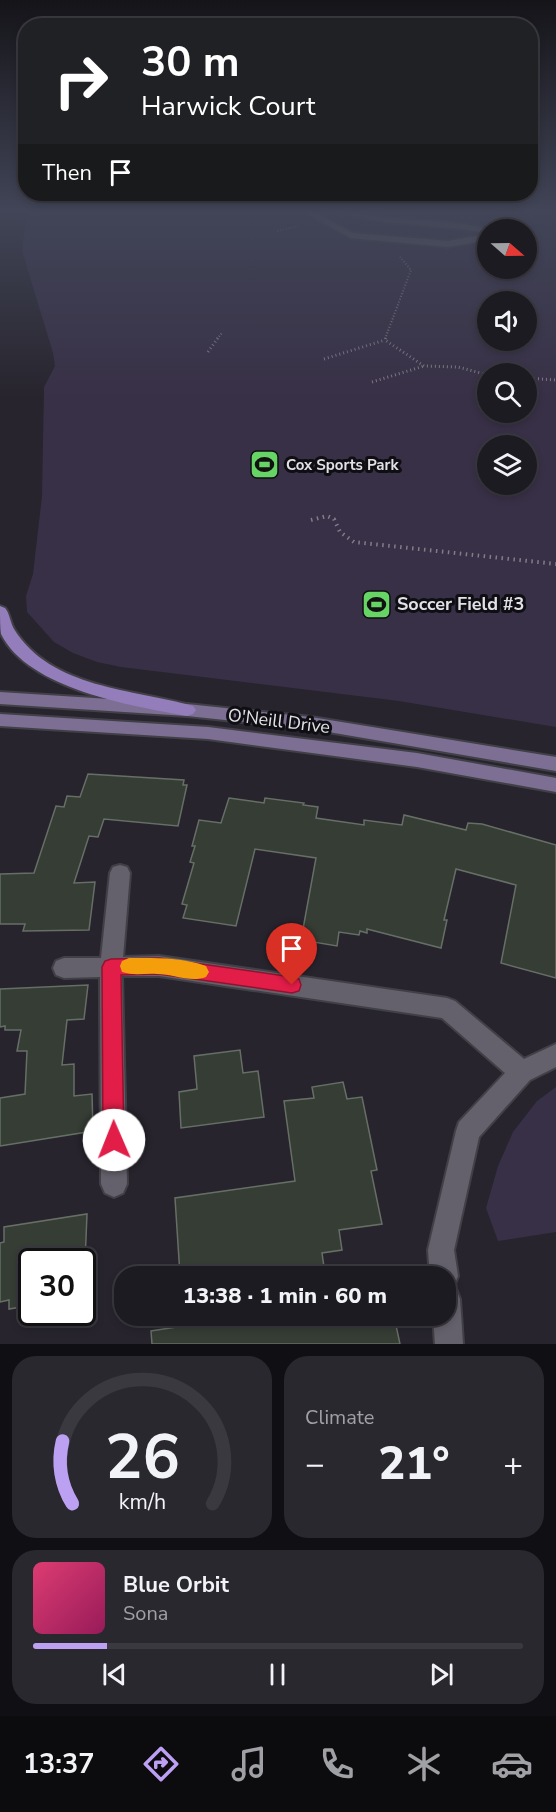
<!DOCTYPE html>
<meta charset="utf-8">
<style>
body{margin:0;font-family:"Nunito Sans",sans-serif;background:#2a282f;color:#f1f3f6;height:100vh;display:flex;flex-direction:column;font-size:22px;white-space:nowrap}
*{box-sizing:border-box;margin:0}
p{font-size:20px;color:#a0a1a5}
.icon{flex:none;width:33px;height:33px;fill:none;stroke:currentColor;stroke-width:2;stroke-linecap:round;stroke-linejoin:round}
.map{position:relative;height:1344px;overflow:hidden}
.drawer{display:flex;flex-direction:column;gap:12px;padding:12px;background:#100f13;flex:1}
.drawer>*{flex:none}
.hud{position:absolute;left:18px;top:18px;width:520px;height:183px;border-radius:24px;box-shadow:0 3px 9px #0003,0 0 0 2px #3b3940;background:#202124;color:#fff;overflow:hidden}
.needle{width:39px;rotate:110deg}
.buttons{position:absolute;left:477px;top:219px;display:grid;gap:12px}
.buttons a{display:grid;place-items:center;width:60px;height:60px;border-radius:50%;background:#1d1b22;box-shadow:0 3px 9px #0003,0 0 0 2px #3b3940;font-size:30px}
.speed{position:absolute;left:18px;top:1248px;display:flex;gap:12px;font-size:30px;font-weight:700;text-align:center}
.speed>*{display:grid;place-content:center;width:78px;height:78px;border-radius:50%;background:#1d1b22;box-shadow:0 3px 9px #0003,0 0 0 2px #3b3940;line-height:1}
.speed .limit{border:3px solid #111;border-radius:9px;background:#fff;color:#111}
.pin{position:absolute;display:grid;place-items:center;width:51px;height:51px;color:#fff;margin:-62px -26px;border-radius:50% 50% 50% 0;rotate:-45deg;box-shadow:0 0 6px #0007}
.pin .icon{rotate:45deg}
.me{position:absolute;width:66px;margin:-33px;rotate:359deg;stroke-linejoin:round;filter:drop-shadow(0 0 4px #0008)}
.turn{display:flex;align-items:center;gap:21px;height:126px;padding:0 24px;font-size:27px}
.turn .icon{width:78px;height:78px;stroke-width:2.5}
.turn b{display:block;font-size:42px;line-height:51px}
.then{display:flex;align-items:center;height:57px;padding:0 24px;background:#0003;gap:12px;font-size:22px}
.big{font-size:45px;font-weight:800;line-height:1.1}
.drawer .widget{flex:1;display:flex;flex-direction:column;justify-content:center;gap:9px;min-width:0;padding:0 21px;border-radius:24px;background:#2a282f}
.drawer .dial{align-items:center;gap:0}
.dial svg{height:156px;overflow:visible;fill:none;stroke:#3b3940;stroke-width:7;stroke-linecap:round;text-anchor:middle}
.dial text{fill:#f1f3f6;stroke:none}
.song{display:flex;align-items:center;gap:18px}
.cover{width:72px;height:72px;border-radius:9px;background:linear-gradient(135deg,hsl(340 70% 55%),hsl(330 70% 35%))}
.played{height:6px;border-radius:3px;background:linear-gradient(90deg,#bca0f2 15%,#3b3940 15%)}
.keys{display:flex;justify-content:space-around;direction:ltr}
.heat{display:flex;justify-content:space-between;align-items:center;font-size:33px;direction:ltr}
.drawer .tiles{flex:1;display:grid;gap:12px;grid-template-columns:1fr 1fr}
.widget:last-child{grid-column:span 2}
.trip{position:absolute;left:114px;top:1266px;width:342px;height:60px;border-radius:24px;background:#1d1b22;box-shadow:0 3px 9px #0003,0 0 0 2px #3b3940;font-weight:800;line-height:60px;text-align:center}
.tab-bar{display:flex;height:96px;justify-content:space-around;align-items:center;background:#0c0b0e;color:#a0a1a5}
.tab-bar .icon{width:42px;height:42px}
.tab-bar .active{color:#bca0f2}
.tab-bar b{font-size:27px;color:#f1f3f6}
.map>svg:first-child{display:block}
</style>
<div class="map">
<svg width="556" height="1344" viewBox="0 0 556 1344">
<rect width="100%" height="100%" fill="#27242d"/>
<!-- green -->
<g fill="#383046" fill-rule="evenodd">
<path d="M27 210H556V727L399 701 121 667 97 662 73 653 54 642 27 612 26 596 33 574 42 496 44 387 55 366 53 353 22 251ZM488 230H526V268H488ZM488 302H526V340H488ZM488 374H526V412H488ZM488 446H526V484H488Z"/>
<polygon points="556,1087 556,1232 498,1241 486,1208 498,1166 513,1132 537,1101"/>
</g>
<!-- building -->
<g fill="#353d35" stroke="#666f66" stroke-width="1.5">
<polygon points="88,774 184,780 183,785 187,785 178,826 104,819 98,837 89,836 74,883 95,882 89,930 23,931 25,924 0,924 0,874 34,873 56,806 64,807 67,796 80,797"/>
<polygon points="229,798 264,803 265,798 304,803 303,805 318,807 316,818 364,825 364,820 402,825 404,815 466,830 468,823 482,824 556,845 556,978 501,963 516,885 456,869 444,920 447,920 441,948 367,929 367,933 360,931 359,935 339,932 337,946 301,940 316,858 255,849 236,926 183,918 187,905 182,904 194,863 190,862 195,846 192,846 199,820 221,823"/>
<polygon points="88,985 84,1019 67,1020 62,1065 74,1064 74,1096 92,1094 93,1131 0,1146 0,1098 25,1094 27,1051 17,1051 21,1030 5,1030 5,1026 0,1027 0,989"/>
<polygon points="240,1050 243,1073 258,1071 264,1117 181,1128 179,1092 197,1089 194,1056"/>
<polygon points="343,1082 347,1099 362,1097 377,1170 371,1171 382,1224 339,1230 342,1250 322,1253 324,1267 271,1273 270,1268 213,1276 202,1276 202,1272 180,1275 175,1198 295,1181 284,1101 314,1098 312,1087"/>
<polygon points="87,1214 85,1262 32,1262 32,1305 9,1309 9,1300 0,1302 0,1243 4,1242 4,1227"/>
<polygon points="215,1316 297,1316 299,1327 360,1316 394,1316 400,1344 152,1344 151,1331 216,1321"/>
</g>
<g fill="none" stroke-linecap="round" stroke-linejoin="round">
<defs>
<g id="minor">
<polygon points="300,210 310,210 353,233 448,241 488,234 488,240 448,247 351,238"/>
<path d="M318 210C341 208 365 216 388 218 422 221 458 220 491 230H488V233L462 229 385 222Z"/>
<polygon points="120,865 127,867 130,873 123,957 159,956 447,998 455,1001 524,1059 556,1044 556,1067 530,1080 479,1137 454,1250 458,1276 454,1286 451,1287 456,1289 460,1299 463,1344 435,1344 433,1316 446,1316 446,1276 430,1276 428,1250 456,1131 459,1122 505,1073 442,1018 159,976 122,976 127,1184 123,1193 114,1197 105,1193 101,1184 100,977 64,978 56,975 53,968 56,961 64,958 101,958 110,873 113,867"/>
</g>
<g id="secondary">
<polygon points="0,692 187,704 311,717 556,757 556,771 311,729 187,716 0,704"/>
<polygon points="0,714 208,727 417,753 556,778 556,792 417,767 208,739 0,726"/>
</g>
<path id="primary" d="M0 606 5 608C10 614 10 622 14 629 51 689 134 689 193 706L196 710 193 714 187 716C133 706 28 689 1 634 0 627 0 614 0 606Z"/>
</defs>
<!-- minor casing -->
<use href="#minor" stroke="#424047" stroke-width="4"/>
<!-- secondary casing -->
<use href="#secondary" stroke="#424047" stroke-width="4"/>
<!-- primary casing -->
<use href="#primary" stroke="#424047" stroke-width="4"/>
<!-- path-far2 -->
<g stroke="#807e86" stroke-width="2" stroke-dasharray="1 2" stroke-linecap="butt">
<polyline points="277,231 298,226"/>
<polyline points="217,339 222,333"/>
<polyline points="385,339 411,270 400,257"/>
</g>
<!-- path-far1 -->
<g stroke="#807e86" stroke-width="3" stroke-dasharray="1 3" stroke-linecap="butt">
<polyline points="386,338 385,340 424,366 458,367 488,375"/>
<polyline points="208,352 218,338"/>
<polyline points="324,359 385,340"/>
<polyline points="526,378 556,380"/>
<polyline points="372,382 424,366"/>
</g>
<!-- path -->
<polyline stroke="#807e86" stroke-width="4" stroke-dasharray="1.5 4.5" stroke-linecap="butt" points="311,520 327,516 334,519 340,532 354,542 556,564"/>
<!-- minor -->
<use href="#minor" fill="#65616c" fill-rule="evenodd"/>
<!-- secondary -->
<use href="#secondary" fill="#7d6f94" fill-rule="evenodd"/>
<!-- primary -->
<use href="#primary" fill="#947dbb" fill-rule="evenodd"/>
</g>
<!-- sky -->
<linearGradient id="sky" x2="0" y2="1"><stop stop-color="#151419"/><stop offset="0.53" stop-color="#414557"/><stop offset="1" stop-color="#414557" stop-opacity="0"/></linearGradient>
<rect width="556" height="398" fill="url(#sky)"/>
<!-- route -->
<polygon fill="#e11d48" stroke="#92132f" stroke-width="1.5" points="159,958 292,977 299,979 301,985 299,991 292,993 159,974 121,975 124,1140 121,1148 114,1151 106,1148 103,1140 102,967 105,961 111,959"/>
<!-- slow -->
<path fill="#f59e0b" d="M129 958C154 958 182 957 206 966L209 972 206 977C191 983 173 974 157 974 145 973 134 976 122 972L120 966 122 961Z"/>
<!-- icons -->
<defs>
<symbol id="stadium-square" viewBox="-11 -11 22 22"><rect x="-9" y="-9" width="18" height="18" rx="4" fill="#67d466" stroke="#0f0e12"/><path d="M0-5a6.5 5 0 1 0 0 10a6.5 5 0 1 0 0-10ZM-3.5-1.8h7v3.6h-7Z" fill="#111"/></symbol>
</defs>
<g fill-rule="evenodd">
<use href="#stadium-square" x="248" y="448" width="33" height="33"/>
<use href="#stadium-square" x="360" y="588" width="33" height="33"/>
</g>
<g text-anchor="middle" stroke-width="6" stroke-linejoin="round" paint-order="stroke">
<!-- far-poi labels -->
<g font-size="15" font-weight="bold" fill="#e2e1e7" stroke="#0f0e12" text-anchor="start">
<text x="286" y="470">Cox Sports Park</text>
</g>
<!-- poi labels -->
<g font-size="18" font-weight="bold" fill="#e2e1e7" stroke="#0f0e12" text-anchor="start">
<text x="397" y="610">Soccer Field #3</text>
</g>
<!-- street labels -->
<g font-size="18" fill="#e2e1e7" stroke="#0f0e12">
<text transform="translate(279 721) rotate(7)" y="6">O'Neill Drive</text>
</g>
</g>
</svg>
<div class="buttons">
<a><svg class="needle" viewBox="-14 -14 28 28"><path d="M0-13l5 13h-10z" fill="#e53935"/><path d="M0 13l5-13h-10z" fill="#a0a1a5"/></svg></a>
<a><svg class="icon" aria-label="sound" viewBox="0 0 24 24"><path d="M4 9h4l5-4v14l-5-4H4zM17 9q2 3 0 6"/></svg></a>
<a><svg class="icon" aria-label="search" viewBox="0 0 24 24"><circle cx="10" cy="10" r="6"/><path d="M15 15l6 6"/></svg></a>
<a><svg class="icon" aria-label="layers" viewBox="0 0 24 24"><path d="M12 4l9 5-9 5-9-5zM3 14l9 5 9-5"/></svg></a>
</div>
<div class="speed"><div class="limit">30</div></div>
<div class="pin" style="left:292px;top:985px;background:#d93025"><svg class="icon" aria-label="arrive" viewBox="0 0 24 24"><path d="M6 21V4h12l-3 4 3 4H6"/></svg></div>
<svg class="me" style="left:114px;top:1140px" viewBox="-20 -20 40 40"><circle r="19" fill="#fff"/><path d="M0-13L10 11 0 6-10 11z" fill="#e11d48"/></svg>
<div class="trip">13:38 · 1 min · 60 m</div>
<div class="hud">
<div class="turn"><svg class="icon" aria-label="right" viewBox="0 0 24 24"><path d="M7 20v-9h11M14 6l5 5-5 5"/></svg><div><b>30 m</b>Harwick Court</div></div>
<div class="then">Then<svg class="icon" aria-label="arrive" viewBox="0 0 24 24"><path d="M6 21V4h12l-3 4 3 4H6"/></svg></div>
</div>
</div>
<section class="drawer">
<div class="tiles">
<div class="widget dial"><svg viewBox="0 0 100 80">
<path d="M14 69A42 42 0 1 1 86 69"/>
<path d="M14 69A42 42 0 0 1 9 37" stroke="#bca0f2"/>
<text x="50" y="56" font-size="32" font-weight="700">26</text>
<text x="50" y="72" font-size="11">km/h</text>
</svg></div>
<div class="widget"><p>Climate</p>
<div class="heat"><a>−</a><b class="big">21°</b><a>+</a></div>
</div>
<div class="widget">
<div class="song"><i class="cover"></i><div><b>Blue Orbit</b><p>Sona</p></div></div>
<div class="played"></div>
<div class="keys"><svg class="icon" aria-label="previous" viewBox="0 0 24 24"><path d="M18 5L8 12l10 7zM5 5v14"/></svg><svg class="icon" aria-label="pause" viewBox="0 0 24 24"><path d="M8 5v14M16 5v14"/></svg><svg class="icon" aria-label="next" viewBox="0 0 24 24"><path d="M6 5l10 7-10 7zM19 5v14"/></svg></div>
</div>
</div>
</section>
<nav class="tab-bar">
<b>13:37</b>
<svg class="icon active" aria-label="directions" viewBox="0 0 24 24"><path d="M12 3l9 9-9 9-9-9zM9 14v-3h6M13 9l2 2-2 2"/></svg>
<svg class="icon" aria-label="music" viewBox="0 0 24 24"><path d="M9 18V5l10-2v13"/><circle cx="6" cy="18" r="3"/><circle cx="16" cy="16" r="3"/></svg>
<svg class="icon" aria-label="phone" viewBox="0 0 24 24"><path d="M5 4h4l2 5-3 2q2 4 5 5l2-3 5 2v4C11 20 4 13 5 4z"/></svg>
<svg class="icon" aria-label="climate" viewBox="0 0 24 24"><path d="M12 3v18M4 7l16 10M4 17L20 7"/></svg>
<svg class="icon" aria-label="car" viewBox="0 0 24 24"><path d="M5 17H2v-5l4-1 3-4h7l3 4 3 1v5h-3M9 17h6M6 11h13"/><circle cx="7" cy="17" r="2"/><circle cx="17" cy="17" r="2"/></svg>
</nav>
